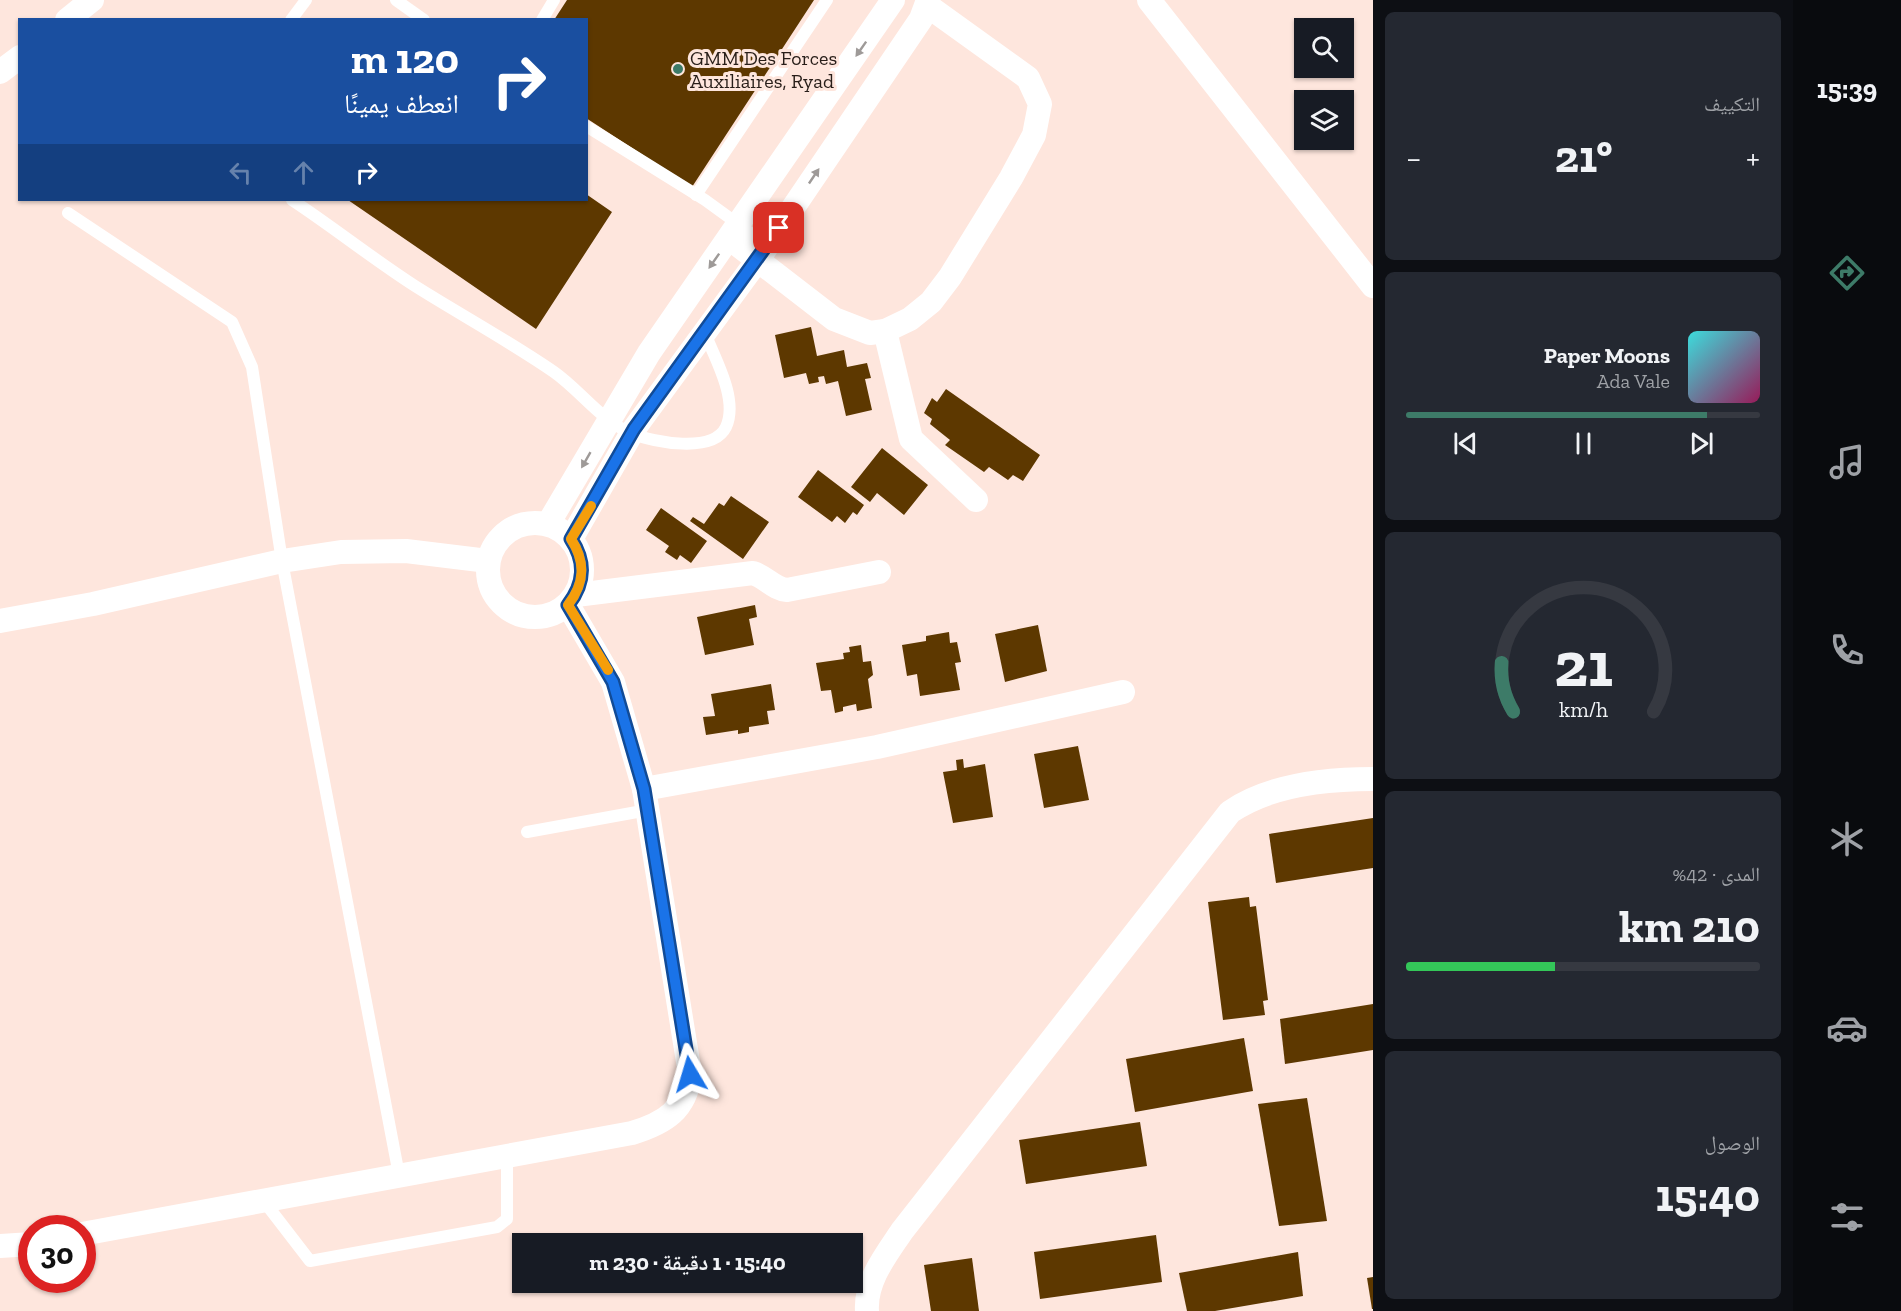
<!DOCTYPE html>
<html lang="ar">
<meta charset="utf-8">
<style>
body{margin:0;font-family:"Zilla Slab","Noto Naskh Arabic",serif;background:#242831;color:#f1f3f6;direction:rtl;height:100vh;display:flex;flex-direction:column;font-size:22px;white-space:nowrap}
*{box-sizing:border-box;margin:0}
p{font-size:20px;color:#9ea1a6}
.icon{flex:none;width:33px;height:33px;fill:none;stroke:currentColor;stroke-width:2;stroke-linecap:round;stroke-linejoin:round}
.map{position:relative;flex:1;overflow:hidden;direction:ltr}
.drawer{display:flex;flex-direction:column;gap:12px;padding:12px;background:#0d0f14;width:420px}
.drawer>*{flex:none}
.guide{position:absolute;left:18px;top:18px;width:570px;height:183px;border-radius:0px;box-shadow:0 2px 4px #0004;direction:rtl;background:#1a4fa0;color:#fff;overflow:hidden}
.fabs{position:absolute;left:1294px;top:18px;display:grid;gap:12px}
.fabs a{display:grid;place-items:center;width:60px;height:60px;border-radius:0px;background:#171b24;box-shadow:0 2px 4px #0004;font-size:30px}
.speed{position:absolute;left:18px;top:1215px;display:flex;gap:12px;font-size:30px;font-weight:700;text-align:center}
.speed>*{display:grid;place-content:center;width:78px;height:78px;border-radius:50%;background:#171b24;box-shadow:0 2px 4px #0004;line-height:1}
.speed .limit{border:9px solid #d22;background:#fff;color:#111}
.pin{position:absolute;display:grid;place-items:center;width:51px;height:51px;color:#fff;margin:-26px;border-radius:12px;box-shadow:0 3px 9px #0006}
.me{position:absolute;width:66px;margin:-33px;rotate:353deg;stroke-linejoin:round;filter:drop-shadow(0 0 4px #0008)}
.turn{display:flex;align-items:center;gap:21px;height:126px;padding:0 30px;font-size:27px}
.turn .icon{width:78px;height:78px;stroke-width:2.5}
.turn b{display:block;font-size:42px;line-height:51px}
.lanes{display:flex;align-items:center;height:57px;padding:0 30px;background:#0003;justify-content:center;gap:30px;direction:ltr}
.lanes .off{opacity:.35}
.big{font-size:45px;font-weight:700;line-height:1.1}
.drawer .card{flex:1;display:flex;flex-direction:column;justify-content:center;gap:9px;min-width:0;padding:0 21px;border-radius:9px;background:#242831}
.drawer .dial{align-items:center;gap:0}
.dial svg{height:156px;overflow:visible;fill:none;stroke:#363941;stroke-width:7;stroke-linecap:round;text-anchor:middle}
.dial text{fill:#f1f3f6;stroke:none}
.song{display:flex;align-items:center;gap:18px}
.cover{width:72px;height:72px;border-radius:9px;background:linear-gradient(135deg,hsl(180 70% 55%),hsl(330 70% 35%))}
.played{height:6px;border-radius:3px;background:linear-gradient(90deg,#3d7b68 85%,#363941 85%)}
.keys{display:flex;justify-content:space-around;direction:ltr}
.heat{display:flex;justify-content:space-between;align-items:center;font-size:33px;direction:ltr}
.charge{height:9px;border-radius:4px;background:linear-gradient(90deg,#34c759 42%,#363941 0)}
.trip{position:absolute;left:512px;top:1233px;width:351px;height:60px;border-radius:0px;background:#171b24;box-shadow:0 2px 4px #0004;font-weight:700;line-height:60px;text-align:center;direction:rtl}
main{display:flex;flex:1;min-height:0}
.dock{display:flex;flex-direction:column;width:108px;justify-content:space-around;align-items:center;background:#090b0e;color:#9ea1a6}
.dock .icon{width:42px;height:42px}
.dock .selected{color:#3d7b68}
.dock b{font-size:27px;color:#f1f3f6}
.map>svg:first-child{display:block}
</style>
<main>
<nav class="dock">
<b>15:39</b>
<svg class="icon selected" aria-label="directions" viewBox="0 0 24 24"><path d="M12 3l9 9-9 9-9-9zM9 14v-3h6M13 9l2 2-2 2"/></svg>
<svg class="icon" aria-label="music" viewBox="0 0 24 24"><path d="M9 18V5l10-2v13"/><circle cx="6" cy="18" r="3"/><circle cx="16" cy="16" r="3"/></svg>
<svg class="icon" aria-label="phone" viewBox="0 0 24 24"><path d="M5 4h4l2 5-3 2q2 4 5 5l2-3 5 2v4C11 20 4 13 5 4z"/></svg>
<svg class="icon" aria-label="climate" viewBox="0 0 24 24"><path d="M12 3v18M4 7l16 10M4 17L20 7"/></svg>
<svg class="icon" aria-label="car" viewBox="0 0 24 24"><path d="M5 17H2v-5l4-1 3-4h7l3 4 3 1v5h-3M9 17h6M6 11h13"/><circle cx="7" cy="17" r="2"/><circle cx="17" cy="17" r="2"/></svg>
<svg class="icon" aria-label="filters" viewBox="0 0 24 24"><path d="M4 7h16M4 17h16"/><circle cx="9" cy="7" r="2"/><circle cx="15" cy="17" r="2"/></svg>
</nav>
<section class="drawer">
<div class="card"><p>التكييف</p>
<div class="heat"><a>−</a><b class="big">21°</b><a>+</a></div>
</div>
<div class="card">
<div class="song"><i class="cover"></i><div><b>Paper Moons</b><p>Ada Vale</p></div></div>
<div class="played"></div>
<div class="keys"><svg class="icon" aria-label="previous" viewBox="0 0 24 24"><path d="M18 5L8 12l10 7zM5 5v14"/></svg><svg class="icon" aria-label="pause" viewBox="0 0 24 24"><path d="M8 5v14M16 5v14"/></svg><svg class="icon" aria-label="next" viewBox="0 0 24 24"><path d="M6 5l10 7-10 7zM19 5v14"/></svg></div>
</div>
<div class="card dial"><svg viewBox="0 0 100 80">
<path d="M14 69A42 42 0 1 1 86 69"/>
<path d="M14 69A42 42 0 0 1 8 44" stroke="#3d7b68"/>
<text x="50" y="56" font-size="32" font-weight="700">21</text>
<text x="50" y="72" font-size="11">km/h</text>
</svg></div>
<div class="card"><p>المدى · 42%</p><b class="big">210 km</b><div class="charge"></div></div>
<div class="card"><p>الوصول</p><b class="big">15:40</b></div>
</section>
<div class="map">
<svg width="1373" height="1311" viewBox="0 0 1373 1311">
<rect width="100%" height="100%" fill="#fee6dd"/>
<!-- building -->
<g fill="#5d3800">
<polygon points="567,0 814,0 692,187 586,118 586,20 554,20"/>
<polygon points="586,194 612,212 536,329 348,200 586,200"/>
<polygon points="811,327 817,356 844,350 847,367 867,363 871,378 865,379 872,410 846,416 838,381 826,384 824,376 818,377 819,382 809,384 806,373 784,378 775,335"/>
<polygon points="946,389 1040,455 1023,481 1013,475 1008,480 989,467 984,472 945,445 950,440 930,424 932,419 924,413 932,398 937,402"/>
<polygon points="882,448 928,485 904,515 877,493 870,502 851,487"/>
<polygon points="818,470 864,505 857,515 853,512 845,523 837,516 832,522 798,497"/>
<polygon points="731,496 769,522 743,559 690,521 693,517 704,524 719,503 724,506"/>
<polygon points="661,508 707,541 691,563 680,555 677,560 665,552 669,546 646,530"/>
<polygon points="755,605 757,617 749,619 754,645 705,655 697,617"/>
<polygon points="1038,625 1047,671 1005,682 995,634"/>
<polygon points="949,632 950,643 957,642 961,662 955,663 960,690 920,696 917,674 907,676 902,645 926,641 926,636"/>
<polygon points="861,645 863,662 871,661 873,675 868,679 872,708 857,711 856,704 843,707 843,711 835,713 831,690 821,691 816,663 844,659 843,653 850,652 849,647"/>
<polygon points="771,684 775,710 767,711 769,724 749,727 749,732 738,734 738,730 706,735 703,717 715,716 711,694"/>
<polygon points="1078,746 1089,800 1044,808 1034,754"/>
<polygon points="963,759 964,768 985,764 993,817 953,823 943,772 957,770 956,760"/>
<polygon points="1373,818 1373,868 1276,883 1269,834"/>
<polygon points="1249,897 1250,907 1256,906 1268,1000 1263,1001 1265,1015 1223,1020 1208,902"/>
<polygon points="1373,1004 1373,1050 1285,1064 1280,1019"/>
<polygon points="1244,1038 1253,1091 1135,1112 1126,1059"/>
<polygon points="1307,1098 1327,1221 1279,1226 1258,1104"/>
<polygon points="1140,1122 1147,1166 1026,1184 1019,1140"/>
<polygon points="1156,1235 1162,1282 1040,1299 1034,1252"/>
<polygon points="1298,1252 1303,1296 1215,1311 1187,1311 1179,1273"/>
<polygon points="972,1258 979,1311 931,1311 924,1265"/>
<polygon points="1373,1277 1373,1309 1372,1309 1367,1278"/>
</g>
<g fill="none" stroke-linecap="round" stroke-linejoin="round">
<!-- lane -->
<g stroke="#fff" stroke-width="12">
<polyline points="396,0 424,20"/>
<polyline points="291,20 306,0"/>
<polyline points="542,20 554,0"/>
<polyline points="586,126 705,200 767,245"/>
<polyline points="696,195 827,0"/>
<path d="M292 200C333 227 373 259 415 286 461 315 509 341 554 372 581 391 602 422 633 434 654 442 713 454 726 427 739 399 714 357 704 331"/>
<polyline points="68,213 232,322 252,367 282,561 399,1175"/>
<polyline points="527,832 648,810"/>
<polyline points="263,1200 310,1261 497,1227 507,1219 507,1155"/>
</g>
<!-- street -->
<g stroke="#fff" stroke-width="24">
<polyline points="1149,0 1373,286"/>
<polyline points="67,20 92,0"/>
<polyline points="0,72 20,57"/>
<polyline points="729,238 834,319 870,333 885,331 910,319 931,302 950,277 1011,178 1034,135 1040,104 1028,78 928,6"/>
<polyline points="885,331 911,439 976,500"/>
<circle cx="535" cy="570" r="47"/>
<polyline points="548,524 649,353 893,0"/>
<polyline points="571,539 634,429 757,261 921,19 928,0"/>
<path d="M576 595 753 573C766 577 774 589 787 590L879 572"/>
<polyline points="0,621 93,604 282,561 341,552 406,551 488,561"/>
<polyline points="644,789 877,747 1123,692"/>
<path d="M82 1234 632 1133C665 1123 686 1110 690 1074L644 789 613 682 568 605"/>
<polyline points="0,1246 32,1244"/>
<path d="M867 1311C865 1281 886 1255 902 1231L1230 812C1269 785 1326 779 1373 779"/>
</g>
</g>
<!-- one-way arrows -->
<defs><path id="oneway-solid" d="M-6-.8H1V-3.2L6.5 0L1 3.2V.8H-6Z" transform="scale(1.5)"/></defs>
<g fill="#9e9a98">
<use href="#oneway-solid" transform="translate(861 49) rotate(125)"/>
<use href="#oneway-solid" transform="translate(814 176) rotate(-56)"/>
<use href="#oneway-solid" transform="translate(714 261) rotate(125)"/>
<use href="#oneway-solid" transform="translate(586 460) rotate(120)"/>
</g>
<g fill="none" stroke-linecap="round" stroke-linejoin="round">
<defs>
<path id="route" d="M690 1074 644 789 613 682 568 605C585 583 586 562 571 539L634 429 779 228"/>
</defs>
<!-- route casing -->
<use href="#route" stroke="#114b97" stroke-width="15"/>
<!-- route -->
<use href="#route" stroke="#1a73e8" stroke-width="10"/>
<!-- slow -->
<path stroke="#f59e0b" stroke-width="10" d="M591 506 571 539C586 562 585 583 568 605L608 670"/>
</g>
<!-- markers -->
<circle fill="#3d7b68" stroke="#fee6dd" stroke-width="2" cx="678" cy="69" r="6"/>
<g text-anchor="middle" stroke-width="6" stroke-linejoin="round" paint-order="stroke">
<!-- poi labels -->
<g font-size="20" fill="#281e19" stroke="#fee6dd" text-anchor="start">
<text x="690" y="65">GMM Des Forces<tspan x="690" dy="23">Auxiliaires, Ryad</tspan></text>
</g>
</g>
</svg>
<div class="fabs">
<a><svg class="icon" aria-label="search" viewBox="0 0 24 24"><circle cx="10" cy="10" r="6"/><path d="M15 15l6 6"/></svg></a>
<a><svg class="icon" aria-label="layers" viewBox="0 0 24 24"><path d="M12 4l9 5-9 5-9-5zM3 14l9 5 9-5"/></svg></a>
</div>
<div class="speed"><div class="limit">30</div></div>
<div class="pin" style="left:779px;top:228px;background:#d93025"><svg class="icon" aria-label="arrive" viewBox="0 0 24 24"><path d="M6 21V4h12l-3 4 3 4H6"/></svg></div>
<svg class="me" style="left:690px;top:1074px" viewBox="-20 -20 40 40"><path d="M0-17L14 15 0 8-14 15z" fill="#1a73e8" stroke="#fff" stroke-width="4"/></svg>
<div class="trip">15:40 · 1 دقيقة · 230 m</div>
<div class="guide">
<div class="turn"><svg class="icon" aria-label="right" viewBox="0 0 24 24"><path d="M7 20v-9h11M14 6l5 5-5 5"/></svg><div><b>120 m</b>انعطف يمينًا</div></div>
<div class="lanes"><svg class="icon off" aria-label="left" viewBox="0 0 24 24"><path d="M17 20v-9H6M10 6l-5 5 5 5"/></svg><svg class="icon off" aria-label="ahead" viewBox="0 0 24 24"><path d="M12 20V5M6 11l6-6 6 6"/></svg><svg class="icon" aria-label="right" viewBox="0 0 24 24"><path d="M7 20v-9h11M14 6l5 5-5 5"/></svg></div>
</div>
</div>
</main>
